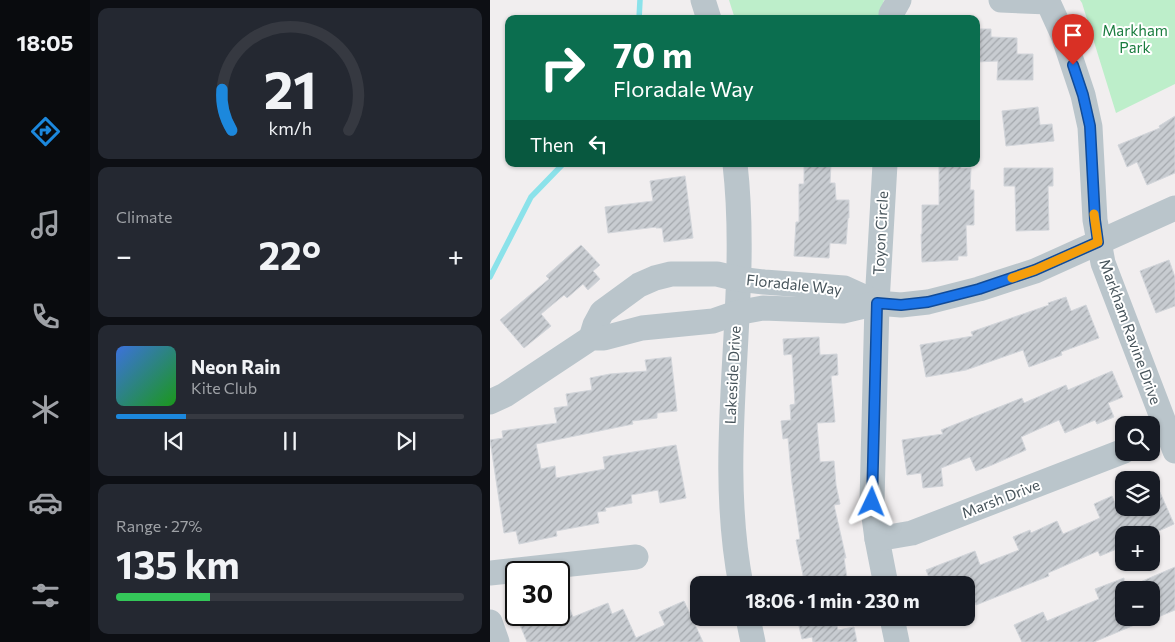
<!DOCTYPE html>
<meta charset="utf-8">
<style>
body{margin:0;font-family:Commissioner,sans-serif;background:#242831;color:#f1f3f6;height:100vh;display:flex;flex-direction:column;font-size:19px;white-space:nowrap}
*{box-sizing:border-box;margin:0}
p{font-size:16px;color:#9ea1a6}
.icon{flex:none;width:28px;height:28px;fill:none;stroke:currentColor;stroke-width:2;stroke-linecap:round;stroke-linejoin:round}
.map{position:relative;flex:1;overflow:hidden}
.side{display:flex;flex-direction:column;gap:8px;padding:8px;background:#0d0f14;width:400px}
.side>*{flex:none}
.hud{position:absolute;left:15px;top:15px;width:475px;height:152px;border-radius:10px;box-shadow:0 1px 4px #0004;background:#0b6e4f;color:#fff;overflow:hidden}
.controls{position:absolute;left:625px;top:416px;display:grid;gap:10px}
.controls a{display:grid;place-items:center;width:45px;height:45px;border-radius:10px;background:#171b24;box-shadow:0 1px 4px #0004;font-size:25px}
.speed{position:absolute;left:15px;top:561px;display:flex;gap:10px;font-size:25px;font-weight:700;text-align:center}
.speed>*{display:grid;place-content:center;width:65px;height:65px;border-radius:50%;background:#171b24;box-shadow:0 1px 4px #0004;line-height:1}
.speed .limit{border:2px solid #111;border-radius:8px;background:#fff;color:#111}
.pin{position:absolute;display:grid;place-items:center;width:42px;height:42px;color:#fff;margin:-51px -21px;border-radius:50% 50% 50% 0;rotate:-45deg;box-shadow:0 0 5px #0007}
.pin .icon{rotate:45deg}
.me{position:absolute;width:55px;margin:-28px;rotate:2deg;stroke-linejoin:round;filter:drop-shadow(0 0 4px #0008)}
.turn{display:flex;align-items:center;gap:18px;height:105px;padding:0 25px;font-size:22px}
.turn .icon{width:65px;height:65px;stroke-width:2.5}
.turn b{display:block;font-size:35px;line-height:42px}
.then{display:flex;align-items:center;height:48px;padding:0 25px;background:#0003;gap:10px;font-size:19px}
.big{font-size:38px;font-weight:700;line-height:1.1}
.side .tile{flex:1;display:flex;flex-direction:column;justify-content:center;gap:8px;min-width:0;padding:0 18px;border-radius:10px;background:#242831}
.side .dial{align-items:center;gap:0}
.dial svg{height:130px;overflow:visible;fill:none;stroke:#363941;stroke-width:7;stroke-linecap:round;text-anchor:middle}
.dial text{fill:#f1f3f6;stroke:none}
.song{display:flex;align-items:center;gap:15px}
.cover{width:60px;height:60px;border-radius:8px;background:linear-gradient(135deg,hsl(220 70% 55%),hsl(120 70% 35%))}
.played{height:5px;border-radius:2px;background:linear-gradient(90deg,#1c88dd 20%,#363941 20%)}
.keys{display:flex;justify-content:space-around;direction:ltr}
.heat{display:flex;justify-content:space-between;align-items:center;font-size:28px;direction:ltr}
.charge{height:8px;border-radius:4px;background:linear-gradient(90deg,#34c759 27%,#363941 0)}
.trip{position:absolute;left:200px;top:576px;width:285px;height:50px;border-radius:10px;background:#171b24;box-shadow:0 1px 4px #0004;font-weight:700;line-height:50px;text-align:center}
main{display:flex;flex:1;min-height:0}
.menu{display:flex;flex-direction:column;width:90px;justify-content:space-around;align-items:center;background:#090b0e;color:#9ea1a6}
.menu .icon{width:35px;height:35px}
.menu .selected{color:#1c88dd}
.menu b{font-size:22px;color:#f1f3f6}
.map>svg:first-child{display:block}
</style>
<main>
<nav class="menu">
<b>18:05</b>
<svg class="icon selected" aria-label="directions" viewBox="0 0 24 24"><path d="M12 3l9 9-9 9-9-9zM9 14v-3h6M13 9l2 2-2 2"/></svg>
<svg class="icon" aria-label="music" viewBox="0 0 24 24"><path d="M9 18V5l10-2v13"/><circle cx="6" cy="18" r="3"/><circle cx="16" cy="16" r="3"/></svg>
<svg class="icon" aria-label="phone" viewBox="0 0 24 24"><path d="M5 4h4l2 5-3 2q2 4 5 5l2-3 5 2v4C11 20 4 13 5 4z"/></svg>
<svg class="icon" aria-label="climate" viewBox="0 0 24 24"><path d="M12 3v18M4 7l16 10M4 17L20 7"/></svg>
<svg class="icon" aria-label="car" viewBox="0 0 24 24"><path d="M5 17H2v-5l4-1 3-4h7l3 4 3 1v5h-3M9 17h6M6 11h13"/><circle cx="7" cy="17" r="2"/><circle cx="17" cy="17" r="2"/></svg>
<svg class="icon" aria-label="filters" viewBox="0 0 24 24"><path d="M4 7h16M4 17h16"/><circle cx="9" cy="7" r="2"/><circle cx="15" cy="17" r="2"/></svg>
</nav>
<section class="side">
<div class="tile dial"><svg viewBox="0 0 100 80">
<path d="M14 69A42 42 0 1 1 86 69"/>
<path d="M14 69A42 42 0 0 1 8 44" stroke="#1c88dd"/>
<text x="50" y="56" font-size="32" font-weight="700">21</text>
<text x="50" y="72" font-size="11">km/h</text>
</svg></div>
<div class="tile"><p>Climate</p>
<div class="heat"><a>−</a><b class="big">22°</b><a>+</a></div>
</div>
<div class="tile">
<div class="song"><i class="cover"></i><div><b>Neon Rain</b><p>Kite Club</p></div></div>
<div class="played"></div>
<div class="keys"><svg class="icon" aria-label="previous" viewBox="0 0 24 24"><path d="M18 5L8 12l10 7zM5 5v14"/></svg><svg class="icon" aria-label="pause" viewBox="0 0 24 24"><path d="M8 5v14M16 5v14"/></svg><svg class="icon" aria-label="next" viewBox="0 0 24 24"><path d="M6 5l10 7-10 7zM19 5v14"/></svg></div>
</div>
<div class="tile"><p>Range · 27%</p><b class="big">135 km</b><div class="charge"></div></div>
</section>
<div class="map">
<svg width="685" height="642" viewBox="0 0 685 642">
<defs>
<pattern id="building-hatch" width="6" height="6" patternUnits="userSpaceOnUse" patternTransform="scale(1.25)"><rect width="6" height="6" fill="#c8ccd1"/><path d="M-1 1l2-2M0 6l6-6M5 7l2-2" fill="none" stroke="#a4a8ad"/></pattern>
</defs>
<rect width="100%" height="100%" fill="#f1eeef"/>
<!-- park -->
<g fill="#bdeeca">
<polygon points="239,0 394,0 388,19 245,19"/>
<polygon points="590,0 685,0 685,84 626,113 592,3"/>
</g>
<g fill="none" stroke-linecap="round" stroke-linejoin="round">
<!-- stream -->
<g stroke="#8be2ea" stroke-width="5.5">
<polyline points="149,19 150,0"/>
<polyline points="0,277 41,197 73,164"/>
</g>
</g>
<!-- building -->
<g fill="url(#building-hatch)" stroke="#d2d5da" fill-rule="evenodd">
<polygon points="486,29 501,29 501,37 527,38 527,54 543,54 543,80 507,80 508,61 486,62"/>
<polygon points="548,107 550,125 562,124 564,141 516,146 512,111"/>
<polygon points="685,116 685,173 657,185 647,162 637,167 628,145 670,128 669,126"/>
<polygon points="314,164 341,164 340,183 345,183 346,200 359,200 359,218 358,218 356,244 340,243 339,258 304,256 306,222 309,222 309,184 314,184"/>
<polygon points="449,164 471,164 471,168 481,168 480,190 484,190 484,225 476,225 477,256 468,256 468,260 432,262 431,234 432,234 432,205 449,205"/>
<polygon points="514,168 563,168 563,186 558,186 559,230 526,231 525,186 514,186"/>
<polygon points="195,176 203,238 174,242 172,228 166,228 166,227 118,233 115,207 163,201 160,181"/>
<polygon points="91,245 110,265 103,271 110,279 98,290 93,284 77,298 74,295 51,314 61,326 34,348 10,320 59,279 56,276"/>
<polygon points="679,260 685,277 685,306 666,313 650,271"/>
<polygon points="576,297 581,311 596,305 609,338 571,352 572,355 539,367 533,350 476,370 436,377 430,345 483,336 481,332 559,305 558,303"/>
<polygon points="329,337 330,355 347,354 348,375 341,376 345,422 327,423 330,462 344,461 346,485 350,504 344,505 356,558 354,558 358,585 315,585 306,540 310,539 302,483 298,438 293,439 291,421 301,420 300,405 305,404 302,354 294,355 293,339"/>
<polygon points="181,357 187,411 167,413 167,418 142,421 143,424 46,444 51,469 65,466 66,478 115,469 113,457 186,445 196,498 170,503 168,490 141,495 142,503 115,508 116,511 107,512 109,523 66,531 67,536 29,544 26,531 14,533 0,440 13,438 12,431 67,423 64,408 78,406 76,394 102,390 100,378 120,374 157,371 155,360"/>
<polygon points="622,371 633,397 618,403 624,417 607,424 605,420 575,433 569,420 531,437 536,450 502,465 486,471 480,457 451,468 453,486 433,488 431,473 417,475 412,440 453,434 451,430 532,398 534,403 576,385 578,390"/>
<polygon points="661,472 684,524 660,535 634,535 634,539 627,542 629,548 610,556 608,551 558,573 559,576 486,605 478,585 442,585 436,570 485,551 490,565 529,550 523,537 540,530 541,533 567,521 573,534 610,518 604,504 622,496 627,508 661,508"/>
<path d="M685 567V610L661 620V618L604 642H532L524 625 553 612 557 621 609 599 605 589 634 578V589ZM634 590H661V618H634Z"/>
<polygon points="69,583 83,617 118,603 122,614 133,609 146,638 175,625 169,612 194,601 213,642 37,642 30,625 44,619 42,615 69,615"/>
<polygon points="331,618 345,618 348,630 364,627 367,642 323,642 322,637 312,639 308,622"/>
</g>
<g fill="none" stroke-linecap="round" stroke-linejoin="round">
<!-- minor -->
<g stroke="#bac5cb" stroke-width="25">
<polyline points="213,0 219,19"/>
<polyline points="511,0 558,2 573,35 593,95 600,127 605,220 613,263 685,451"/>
<polyline points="401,19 401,14 409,0"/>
<path d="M245 164C261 304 224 444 251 585"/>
<polyline points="395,164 387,303 382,502 387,539 396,585"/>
<polyline points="101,338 105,325 112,312 149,285 165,278 181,274 227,274 248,279 274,282 354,288 387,303"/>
<polyline points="0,402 15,395 101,338 114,338 152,328 223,321 246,313 273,308 353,311 387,303 411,305 438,302 489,289 545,271 685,208"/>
<polyline points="387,539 422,533 634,451"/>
<polyline points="0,573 146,557"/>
<polyline points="258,618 263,642"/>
<polyline points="402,618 407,642"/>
<polyline points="0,622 7,642"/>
</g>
</g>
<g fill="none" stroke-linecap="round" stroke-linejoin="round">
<defs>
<polyline id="route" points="382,502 387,303 411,305 438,302 489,289 545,270 608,242 605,220 600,126 593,95 583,65"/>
</defs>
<!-- route casing -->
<use href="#route" stroke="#114b97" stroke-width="12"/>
<!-- route -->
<use href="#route" stroke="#1a73e8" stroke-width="9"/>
<!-- slow -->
<polyline stroke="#f59e0b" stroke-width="9" points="522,278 545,270 608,242 604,214"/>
</g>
<g text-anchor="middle" stroke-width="4" stroke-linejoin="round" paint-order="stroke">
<!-- park labels -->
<g font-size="15" fill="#197c3e" stroke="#fff">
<text x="645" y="36">Markham<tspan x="645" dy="17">Park</tspan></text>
</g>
<!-- street labels -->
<g font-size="15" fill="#47545b" stroke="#fff">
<text transform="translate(391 233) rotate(-87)" y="5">Toyon Circle</text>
<text transform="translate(304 285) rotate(6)" y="5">Floradale Way</text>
<text transform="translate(640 332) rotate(70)" y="5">Markham Ravine Drive</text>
<text transform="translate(243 375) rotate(-87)" y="5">Lakeside Drive</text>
<text transform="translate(511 499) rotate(-21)" y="5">Marsh Drive</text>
</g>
</g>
</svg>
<div class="controls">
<a><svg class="icon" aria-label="search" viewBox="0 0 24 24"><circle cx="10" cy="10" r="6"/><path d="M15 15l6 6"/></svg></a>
<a><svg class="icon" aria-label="layers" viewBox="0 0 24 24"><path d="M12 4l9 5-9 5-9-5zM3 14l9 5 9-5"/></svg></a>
<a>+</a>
<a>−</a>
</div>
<div class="speed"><div class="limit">30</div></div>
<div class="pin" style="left:583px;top:65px;background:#d93025"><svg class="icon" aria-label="arrive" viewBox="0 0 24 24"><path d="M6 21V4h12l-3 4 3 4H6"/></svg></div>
<svg class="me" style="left:382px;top:502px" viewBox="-20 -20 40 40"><path d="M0-17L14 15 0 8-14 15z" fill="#1a73e8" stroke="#fff" stroke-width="4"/></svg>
<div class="trip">18:06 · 1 min · 230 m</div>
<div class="hud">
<div class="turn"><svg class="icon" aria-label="right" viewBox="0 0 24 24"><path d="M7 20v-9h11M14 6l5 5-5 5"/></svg><div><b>70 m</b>Floradale Way</div></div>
<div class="then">Then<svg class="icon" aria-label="left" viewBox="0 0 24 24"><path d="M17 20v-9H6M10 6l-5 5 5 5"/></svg></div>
</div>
</div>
</main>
